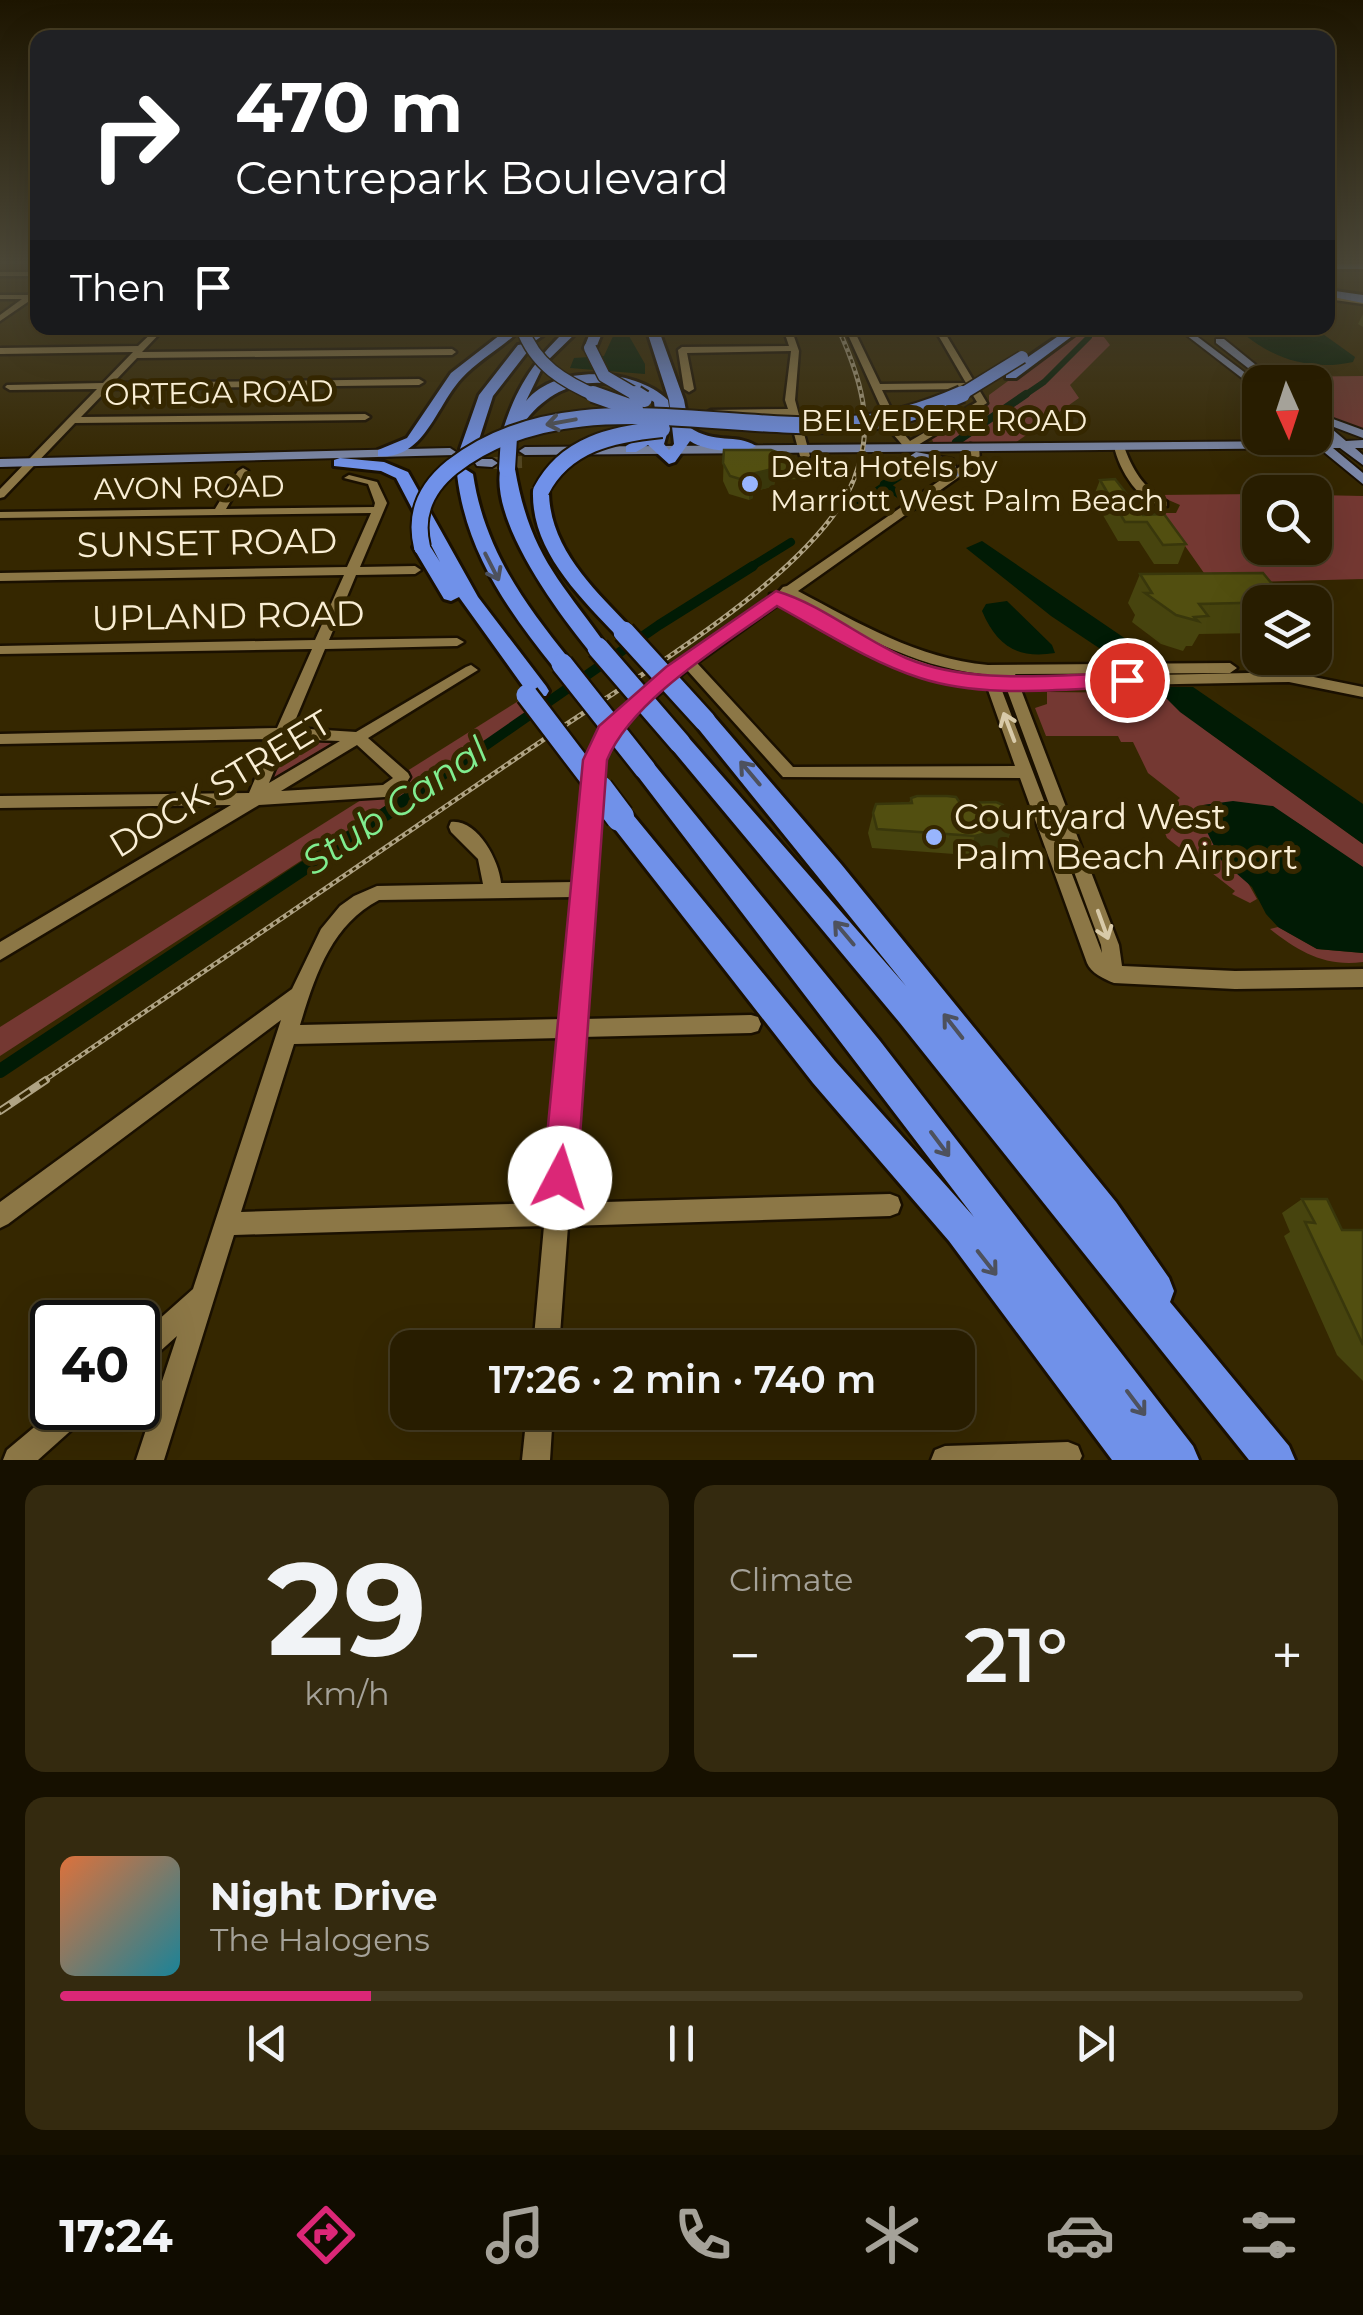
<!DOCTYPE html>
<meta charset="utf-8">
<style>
body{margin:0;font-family:Montserrat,sans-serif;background:#342a0f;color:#f1f3f6;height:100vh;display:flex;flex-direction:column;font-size:38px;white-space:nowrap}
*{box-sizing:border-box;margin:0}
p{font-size:32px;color:#a5a299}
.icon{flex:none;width:55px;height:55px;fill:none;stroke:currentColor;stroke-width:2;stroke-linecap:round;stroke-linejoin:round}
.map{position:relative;height:1460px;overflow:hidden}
.sheet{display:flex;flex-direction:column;gap:25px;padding:25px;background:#161000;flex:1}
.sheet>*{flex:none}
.top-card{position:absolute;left:30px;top:30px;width:1305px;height:305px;border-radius:20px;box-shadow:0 10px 40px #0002,0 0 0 2px #443b22;background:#202124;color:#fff;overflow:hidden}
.needle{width:65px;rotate:177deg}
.fabs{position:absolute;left:1242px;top:365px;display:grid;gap:20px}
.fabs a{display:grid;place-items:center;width:90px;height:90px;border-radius:20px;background:#281d00;box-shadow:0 10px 40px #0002,0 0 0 2px #443b22;font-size:50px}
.speed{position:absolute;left:30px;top:1300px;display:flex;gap:20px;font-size:50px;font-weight:700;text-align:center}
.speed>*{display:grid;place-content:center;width:130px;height:130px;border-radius:50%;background:#281d00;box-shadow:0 10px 40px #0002,0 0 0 2px #443b22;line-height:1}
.speed .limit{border:5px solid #111;border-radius:15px;background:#fff;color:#111}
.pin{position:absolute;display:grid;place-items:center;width:85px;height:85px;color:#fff;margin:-42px;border:5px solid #fff;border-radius:50%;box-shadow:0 2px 10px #0007}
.me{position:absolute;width:110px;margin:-55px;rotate:5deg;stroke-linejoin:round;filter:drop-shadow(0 0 8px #0008)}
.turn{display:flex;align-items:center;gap:35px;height:210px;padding:0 40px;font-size:45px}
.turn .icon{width:130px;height:130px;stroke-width:2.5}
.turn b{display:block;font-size:70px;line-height:85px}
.then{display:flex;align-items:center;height:95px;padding:0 40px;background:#0003;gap:20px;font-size:38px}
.big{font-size:75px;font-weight:600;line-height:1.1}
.sheet .widget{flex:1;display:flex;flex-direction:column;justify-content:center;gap:15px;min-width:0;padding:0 35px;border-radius:20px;background:#342a0f}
.sheet .dial{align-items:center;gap:0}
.dial b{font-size:130px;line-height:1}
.song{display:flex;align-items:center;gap:30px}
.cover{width:120px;height:120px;border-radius:15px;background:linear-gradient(135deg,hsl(20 70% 55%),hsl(190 70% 35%))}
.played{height:10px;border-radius:5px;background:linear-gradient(90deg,#db2777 25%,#443b22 25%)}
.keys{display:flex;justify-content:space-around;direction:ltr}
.heat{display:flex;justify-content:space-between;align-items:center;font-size:55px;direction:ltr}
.sheet .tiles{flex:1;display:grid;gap:25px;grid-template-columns:1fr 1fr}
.widget:last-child{grid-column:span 2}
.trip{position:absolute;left:390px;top:1330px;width:585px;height:100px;border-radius:20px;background:#281d00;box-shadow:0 10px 40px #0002,0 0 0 2px #443b22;font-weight:600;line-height:100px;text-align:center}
.dock{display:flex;height:160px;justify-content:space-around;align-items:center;background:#100c00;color:#a5a299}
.dock .icon{width:70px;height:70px}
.dock .current{color:#db2777}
.dock b{font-size:45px;color:#f1f3f6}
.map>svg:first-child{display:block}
</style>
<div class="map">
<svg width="1363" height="1460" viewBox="0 0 1363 1460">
<rect width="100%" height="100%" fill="#352700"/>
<!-- green -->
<g fill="#743832">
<polygon points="1054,328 1097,328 1110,345 1070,385 1079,398 1015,443 933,442 931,436 989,403 989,395 1063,341"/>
<polygon points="1363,376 1363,433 1315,411 1315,382 1282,382 1276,377"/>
<polygon points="1260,494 1260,548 1315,548 1315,495 1363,496 1363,579 1211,583 1162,513 1176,513 1180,505 1157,495"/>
<path d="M1148 687H1155L1204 729 1363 844V867C1300 831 1283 793 1204 805L1257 899 1250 903 1232 894 1235 891 1167 838 1165 833 1180 823V812L1174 803 1180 798 1148 773 1133 742H1121L1118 736H1046L1035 708 1047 704V692L1150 693Z"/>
<polygon points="520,700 530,712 0,1056 0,1027"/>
<polygon points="282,733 357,737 254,798"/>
<path d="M1278 927 1317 949 1363 953V962C1325 967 1299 952 1270 929Z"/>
</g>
<!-- water -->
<g fill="#011b05">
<path d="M1246 328 1316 329 1355 357 1353 362C1314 371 1275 360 1245 335Z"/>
<polygon points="625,329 645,364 645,374 570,368 574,358 604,356 615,332"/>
<polygon points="982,541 1148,654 1154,661 1120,662 1051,616 966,548"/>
<path d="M1007 601 1052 645 1055 653C1017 659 997 646 982 611L986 604Z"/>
<polygon points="1155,687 1193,687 1363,804 1363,844 1180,712"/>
<polygon points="1233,801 1273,806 1363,867 1363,953 1317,949 1278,927 1266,914 1252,887 1221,860 1200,818 1203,805"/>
</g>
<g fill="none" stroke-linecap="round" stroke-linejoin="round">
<!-- canal-far3 -->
<polyline stroke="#011b05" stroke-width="6" points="1022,397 1044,382 1089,337 1081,328"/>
<!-- canal-far2 -->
<g stroke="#011b05" stroke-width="8">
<polyline points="956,442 1026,394"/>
<polyline points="884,484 919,508"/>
<polyline points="849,509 920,463"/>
<polyline points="749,568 791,542"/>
</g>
<!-- canal-far1 -->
<polyline stroke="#011b05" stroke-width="10" points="420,791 659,625 753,566"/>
<!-- canal -->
<polyline stroke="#011b05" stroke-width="14" points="0,1071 423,789"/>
<!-- major-tunnel -->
<polyline stroke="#524520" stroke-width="12" stroke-dasharray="12 6" stroke-linecap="butt" points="492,463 525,462"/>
<defs>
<g id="minor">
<rect x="0" y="272" width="38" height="4"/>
<polygon points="38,289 38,295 0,321 0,315 22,299 0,299 0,295 28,295"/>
<polygon points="1328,295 1363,300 1363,304 1328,299"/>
<polygon points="157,328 165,328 142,352 452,349 456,352 452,355 137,358 113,383 419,379 424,382 419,385 108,389 81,417 365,414 370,417 365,420 75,423 4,497 0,498 0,489 97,389 10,390 5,387 7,385 103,383 133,352 0,354 0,348 138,346"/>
<polygon points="783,328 791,328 799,351 795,400 810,456 805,459 800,456 789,415 711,416 706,413 711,410 788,409 785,400 791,351 687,353 694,389 689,392 684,389 678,350 682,347 789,346"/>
<path d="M845 328H853L880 384 966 383 934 328H942L975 383 980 386 978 388 987 403 913 448H905L893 434ZM969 389 977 402 910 441 903 433 882 390Z"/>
<path d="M970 444 979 446 980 462 798 591C860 624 917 658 988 665L1230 663 1237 668 1230 673 1015 674 1017 678 1289 672 1363 687V697L1289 682 1020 687 1119 945 1122 966 1235 971 1363 969V987L1235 989 1114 983C1104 979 1091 973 1087 963L1020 778 783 777 687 670 613 734 603 760 583 1019 751 1015 758 1017 761 1024 758 1031 751 1033 581 1037 569 1203 890 1194 898 1197 901 1205 898 1213 890 1216 568 1226 559 1348H533L544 1226 234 1235 164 1460H136L177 1336 147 1363 138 1367V1338L193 1289 281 1020 8 1224 0 1228V1202L292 989 321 929 340 906 354 896 377 886 483 884 478 859 451 832 449 827 451 822C477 819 499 860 501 883L575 882 587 760 602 727 669 669 770 599V594H777L783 587 787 586 971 459ZM790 597C852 631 911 666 982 674L983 677C911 667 851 632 787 598ZM779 604C848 642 908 675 987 687L1015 766 793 767 697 663ZM1006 687 1101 945 1102 953 1001 688ZM574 897 563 1019 300 1025C315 976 331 925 379 900ZM561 1038 546 1203 241 1212 294 1044Z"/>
<path d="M1115 444H1123C1132 469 1143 488 1167 502V506C1140 506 1119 470 1114 446Z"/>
<path d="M243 468 248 471 226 509 374 507 375 503 368 484 344 478 349 475 377 482 387 503 360 567 415 566 421 570 415 574 356 575 329 640 457 638 464 642 457 646 325 649 292 728 356 732 466 667 471 665 478 670 368 738 408 773 410 777 402 790 385 797 259 805 0 960V942L231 805 0 808V796L249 793 272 739 0 744V734L277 728 312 649 0 654V646L315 640 344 575 0 581V573L347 567 371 513 0 518V512L215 509 238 471ZM287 739 340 741 269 783ZM357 745 393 778 383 785 281 791Z"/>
<polygon points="57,1408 90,1408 86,1417 38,1460 3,1460 7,1450"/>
<polygon points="527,1412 553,1412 550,1460 522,1460"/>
<polygon points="1068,1442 1078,1446 1082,1456 1080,1460 931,1460 935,1450 945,1446"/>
</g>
<g id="major">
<polygon points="1177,328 1186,328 1260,384 1260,392"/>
<polygon points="1216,339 1224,339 1277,382 1266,382 1216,343"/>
<polygon points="1322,415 1363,430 1363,438 1326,424 1346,441 1363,440 1363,448 1355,448 1363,455 1363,465 1340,448 1333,448 1363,473 1363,484 1319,448 525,455 519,451 525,447 1312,441 1318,437 1332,441 1315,426 1315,417"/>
<polygon points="450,448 456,452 454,455 0,467 0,459"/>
<polygon points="916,452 953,459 959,476 949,479 944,465 912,459 910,456"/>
<polygon points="481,459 492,459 498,463 492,467 477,466 475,463"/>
</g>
<g id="highway">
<rect x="1328" y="264" width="35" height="5"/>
<polygon points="1328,290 1363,295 1363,303 1328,296"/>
<path d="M509 328H522C504 347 478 360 461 379 436 406 424 461 378 456V450L407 438 451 373Z"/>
<polygon points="540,328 553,328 528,346 528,351 493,396 476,449 463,452 460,449 479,395 518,345 524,344 524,339"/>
<path d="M568 328H581L544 364 526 401C557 363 635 368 668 400L671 420 664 444 669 450 674 444 669 400 646 328H658L684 400 689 427C715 445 736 433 756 446 742 455 704 451 690 441L675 462 669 464 648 445 636 452H626V446L644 435 652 420 656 419 654 402C610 371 559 378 526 420L520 421 515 433H505L503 430C517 385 536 359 568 328Z"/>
<polygon points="592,328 604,328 596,348 590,352 584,348"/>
<polygon points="1070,328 1083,328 1016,378 1006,378 1006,372"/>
<polygon points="340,458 384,462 408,472 478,597 546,686 549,691 546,696 530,696 459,597 451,601 444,599 413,547 416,543 428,543 440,562 396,478 381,471 334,466 334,460"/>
<path d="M501 466 515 469C530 556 561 581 608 648L605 653H591C558 613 488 519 501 466Z"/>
<path d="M465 469 473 474C484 548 523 602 569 659L572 664 569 669H555C507 609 466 552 457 474Z"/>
<path d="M541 486 549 491C549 548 594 589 631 628L634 632 631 636H617C579 596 531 550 533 491Z"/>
<polygon points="705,713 713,715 841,864 1116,1202 1169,1278 1174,1291 1170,1302 1289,1446 1295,1460 1249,1460 900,1023 672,749 669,743 672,737 688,737 906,986 697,727 694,721"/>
<polygon points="645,760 653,763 880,1041 1193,1446 1199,1460 1112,1460 949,1241 813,1083 611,824 608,817 611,810 629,810 835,1061 974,1217 637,775 633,769 637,763"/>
</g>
</defs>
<!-- minor casing -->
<use href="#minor" stroke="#1a1000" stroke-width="5"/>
<!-- major casing -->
<use href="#major" stroke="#1a1000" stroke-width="4"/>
<!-- highway casing -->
<use href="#highway" stroke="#1a1000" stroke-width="6"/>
<!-- minor -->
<use href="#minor" fill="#8c7746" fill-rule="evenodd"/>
<!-- major -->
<use href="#major" fill="#7b87a8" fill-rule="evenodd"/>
<!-- highway -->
<use href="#highway" fill="#7091e9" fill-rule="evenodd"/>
<defs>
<path id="rail-far1" d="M42 1082C209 968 376 854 543 740 630 680 797 585 847 494 878 435 864 385 838 328"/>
<polyline id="rail" points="0,1111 46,1080"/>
</defs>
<!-- rail-far1 casing -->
<use href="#rail-far1" stroke="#afa384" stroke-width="5"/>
<!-- rail casing -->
<use href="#rail" stroke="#afa384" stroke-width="8"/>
<!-- rail-far1 -->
<use href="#rail-far1" stroke="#352700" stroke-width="2.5" stroke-dasharray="4" stroke-linecap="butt"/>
<!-- rail -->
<use href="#rail" stroke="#352700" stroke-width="4" stroke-dasharray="12" stroke-linecap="butt"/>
<defs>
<g id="highway-bridge-far3">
<path d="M522 328C535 365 564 382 599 397"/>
<polyline points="590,348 604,376 640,397"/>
<polyline points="957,397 1022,357"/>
</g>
<g id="highway-bridge-far2">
<polyline points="593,394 635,409"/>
<polyline points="636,394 644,399"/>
<polyline points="507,469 509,437"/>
<path d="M541 491C565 444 613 434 662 429"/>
<path d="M422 547C414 514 426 488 452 467 565 379 721 434 852 424 891 421 928 409 962 394"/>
</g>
<g id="highway-bridge-far1">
<polyline points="624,632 705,721"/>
<polyline points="598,648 680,743"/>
<polyline points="562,664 645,769"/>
<polyline points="527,695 600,791"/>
</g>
<polyline id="highway-bridge" points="599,789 620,817"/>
</defs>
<!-- highway-bridge-far3 casing -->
<use href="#highway-bridge-far3" stroke="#1a1000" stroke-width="15" stroke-linecap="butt"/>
<!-- highway-bridge-far2 casing -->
<use href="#highway-bridge-far2" stroke="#1a1000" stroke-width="20" stroke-linecap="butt"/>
<!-- highway-bridge-far1 casing -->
<use href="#highway-bridge-far1" stroke="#1a1000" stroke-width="26" stroke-linecap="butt"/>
<!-- highway-bridge casing -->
<use href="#highway-bridge" stroke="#1a1000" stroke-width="32" stroke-linecap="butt"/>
<!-- highway-bridge-far3 -->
<use href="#highway-bridge-far3" stroke="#7091e9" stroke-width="12"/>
<!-- highway-bridge-far2 -->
<use href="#highway-bridge-far2" stroke="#7091e9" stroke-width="16"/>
<!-- highway-bridge-far1 -->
<use href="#highway-bridge-far1" stroke="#7091e9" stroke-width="21"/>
<!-- highway-bridge -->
<use href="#highway-bridge" stroke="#7091e9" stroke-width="28"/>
</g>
<!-- wall -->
<g fill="#47440e">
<polygon points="1363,314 1363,327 1358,324"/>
<polygon points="724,450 801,461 799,479 775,480 774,486 753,492 753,498 749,500 729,494 723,481"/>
<polygon points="1100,480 1143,515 1186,544 1178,564 1154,564 1139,541 1118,541 1093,498"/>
<polygon points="1140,574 1260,602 1260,633 1199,634 1192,646 1186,646 1183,651 1161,644 1132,622 1135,615 1128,603"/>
<polygon points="911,798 960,803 1013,826 1005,846 968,855 872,848 868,833 873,813 909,803"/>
<polygon points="1302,1199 1342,1230 1363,1230 1363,1381 1337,1355 1284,1236 1290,1232 1282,1213"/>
</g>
<!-- shaded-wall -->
<g fill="#39370b">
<polygon points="776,468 774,486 753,492 753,498 749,500 750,482 752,474"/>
<polygon points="1013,826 1005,846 968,855 975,836"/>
</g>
<!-- building -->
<g fill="#524f10" stroke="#39370b" stroke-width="2.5">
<polygon points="724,450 771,450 801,461 775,461 776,468 752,474 754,480 750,482 730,476 723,463"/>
<polygon points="1115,479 1143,515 1164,514 1186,544 1163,545 1147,522 1125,522 1100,480"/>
<polygon points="1263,573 1287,602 1199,604 1208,616 1194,617 1198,621 1176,615 1145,593 1152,593 1140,574"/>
<polygon points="917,796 947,796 956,797 960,803 996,802 1003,805 1013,826 975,836 877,829 873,813 876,804 912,803 911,798"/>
<polygon points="1302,1199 1327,1199 1342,1230 1363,1230 1363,1345 1305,1222 1315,1223"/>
</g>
<!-- one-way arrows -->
<defs><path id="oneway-shaft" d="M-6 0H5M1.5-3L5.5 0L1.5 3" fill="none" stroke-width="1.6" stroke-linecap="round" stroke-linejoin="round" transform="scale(2.5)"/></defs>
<g stroke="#4d515d">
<use href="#oneway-shaft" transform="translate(561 422) rotate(170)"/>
<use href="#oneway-shaft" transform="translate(492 567) rotate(63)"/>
<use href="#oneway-shaft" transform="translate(750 773) rotate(-130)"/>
<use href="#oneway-shaft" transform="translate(844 933) rotate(-130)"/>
<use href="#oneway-shaft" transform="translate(953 1026) rotate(-128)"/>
<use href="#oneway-shaft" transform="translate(940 1144) rotate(53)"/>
<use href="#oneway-shaft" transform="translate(987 1263) rotate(52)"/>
<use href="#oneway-shaft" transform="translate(1136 1403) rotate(53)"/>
</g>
<g stroke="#d8caa9">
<use href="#oneway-shaft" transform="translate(1009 727) rotate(-111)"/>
<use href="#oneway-shaft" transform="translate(1103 925) rotate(70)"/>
</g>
<!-- sky -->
<linearGradient id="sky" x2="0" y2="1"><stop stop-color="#1d1500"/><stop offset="0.56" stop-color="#4b4737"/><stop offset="1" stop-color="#4b4737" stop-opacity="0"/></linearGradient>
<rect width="1363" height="469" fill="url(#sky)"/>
<!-- route -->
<path fill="#db2777" stroke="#8e194d" stroke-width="2.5" d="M776 591C821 604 862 639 906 658 973 686 1055 674 1127 673L1138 680 1127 687C1060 689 985 699 920 678 870 662 823 631 777 606 723 645 632 699 607 760L577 1178 572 1190 560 1195 548 1190 543 1178 583 760 599 726 666 667Z"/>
<!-- markers -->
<g fill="#98b5fd" stroke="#352700" stroke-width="4">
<circle cx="750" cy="484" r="10"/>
<circle cx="934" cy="837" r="10"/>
</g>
<g text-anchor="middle" stroke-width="10" stroke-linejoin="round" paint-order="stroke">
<!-- far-street labels -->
<g font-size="30" fill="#f9eed4" stroke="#352700">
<text transform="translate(219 393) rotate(-1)" y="10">ORTEGA ROAD</text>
<text x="944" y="431">BELVEDERE ROAD</text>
<text transform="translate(189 488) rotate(-1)" y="10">AVON ROAD</text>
</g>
<!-- far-poi labels -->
<g font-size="30" fill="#f9eed4" stroke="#352700" text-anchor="start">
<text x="770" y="477">Delta Hotels by<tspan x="770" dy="34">Marriott West Palm Beach</tspan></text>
</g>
<!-- street labels -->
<g font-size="35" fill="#f9eed4" stroke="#352700">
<text transform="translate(207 543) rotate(-1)" y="12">SUNSET ROAD</text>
<text transform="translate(228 616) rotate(-1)" y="12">UPLAND ROAD</text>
<text transform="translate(220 784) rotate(-31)" y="12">DOCK STREET</text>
</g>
<!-- poi labels -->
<g font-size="35" fill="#f9eed4" stroke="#352700" text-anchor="start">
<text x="954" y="829">Courtyard West<tspan x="954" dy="40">Palm Beach Airport</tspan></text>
</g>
<!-- water labels -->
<g font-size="38" font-style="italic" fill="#80ed8f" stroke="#352700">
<text transform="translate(395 806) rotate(-34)" y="13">Stub Canal</text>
</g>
</g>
</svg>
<div class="fabs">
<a><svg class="needle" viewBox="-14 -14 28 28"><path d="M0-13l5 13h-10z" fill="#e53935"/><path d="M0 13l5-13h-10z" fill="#a5a299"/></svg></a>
<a><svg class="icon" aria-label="search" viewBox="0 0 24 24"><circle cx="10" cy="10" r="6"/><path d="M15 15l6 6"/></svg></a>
<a><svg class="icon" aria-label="layers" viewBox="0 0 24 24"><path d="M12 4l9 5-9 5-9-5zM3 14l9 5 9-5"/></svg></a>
</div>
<div class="speed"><div class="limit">40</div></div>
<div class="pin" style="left:1127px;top:680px;background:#d93025"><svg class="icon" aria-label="arrive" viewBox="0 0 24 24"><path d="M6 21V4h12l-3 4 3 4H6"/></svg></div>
<svg class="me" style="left:560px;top:1178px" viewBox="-20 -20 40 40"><circle r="19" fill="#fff"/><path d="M0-13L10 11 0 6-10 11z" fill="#db2777"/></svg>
<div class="trip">17:26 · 2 min · 740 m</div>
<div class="top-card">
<div class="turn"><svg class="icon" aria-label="right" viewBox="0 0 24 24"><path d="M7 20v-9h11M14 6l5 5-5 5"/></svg><div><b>470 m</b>Centrepark Boulevard</div></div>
<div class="then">Then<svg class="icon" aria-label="arrive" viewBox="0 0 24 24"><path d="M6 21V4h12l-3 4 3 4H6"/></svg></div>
</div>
</div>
<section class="sheet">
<div class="tiles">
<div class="widget dial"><b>29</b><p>km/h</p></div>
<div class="widget"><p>Climate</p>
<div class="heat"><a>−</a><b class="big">21°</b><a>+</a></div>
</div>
<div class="widget">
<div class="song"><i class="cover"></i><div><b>Night Drive</b><p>The Halogens</p></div></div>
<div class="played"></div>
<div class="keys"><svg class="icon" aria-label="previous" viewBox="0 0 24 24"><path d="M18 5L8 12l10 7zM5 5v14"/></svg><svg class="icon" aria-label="pause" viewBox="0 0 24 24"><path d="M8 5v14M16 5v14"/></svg><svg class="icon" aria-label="next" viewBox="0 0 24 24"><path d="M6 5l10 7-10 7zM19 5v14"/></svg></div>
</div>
</div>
</section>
<nav class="dock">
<b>17:24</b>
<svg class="icon current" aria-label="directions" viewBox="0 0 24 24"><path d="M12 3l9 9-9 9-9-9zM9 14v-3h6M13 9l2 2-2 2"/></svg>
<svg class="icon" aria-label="music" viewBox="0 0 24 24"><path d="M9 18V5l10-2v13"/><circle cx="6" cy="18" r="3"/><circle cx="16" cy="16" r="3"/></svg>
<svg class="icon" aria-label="phone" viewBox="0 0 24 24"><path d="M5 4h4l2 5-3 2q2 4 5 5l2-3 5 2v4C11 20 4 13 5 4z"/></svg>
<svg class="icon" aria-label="climate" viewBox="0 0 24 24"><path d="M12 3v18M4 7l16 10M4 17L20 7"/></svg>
<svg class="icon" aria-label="car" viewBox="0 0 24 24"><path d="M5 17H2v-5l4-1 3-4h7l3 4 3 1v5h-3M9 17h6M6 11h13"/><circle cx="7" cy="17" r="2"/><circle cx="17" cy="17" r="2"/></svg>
<svg class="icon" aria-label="filters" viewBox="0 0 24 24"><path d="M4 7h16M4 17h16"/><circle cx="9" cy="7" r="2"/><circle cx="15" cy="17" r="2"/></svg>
</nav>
